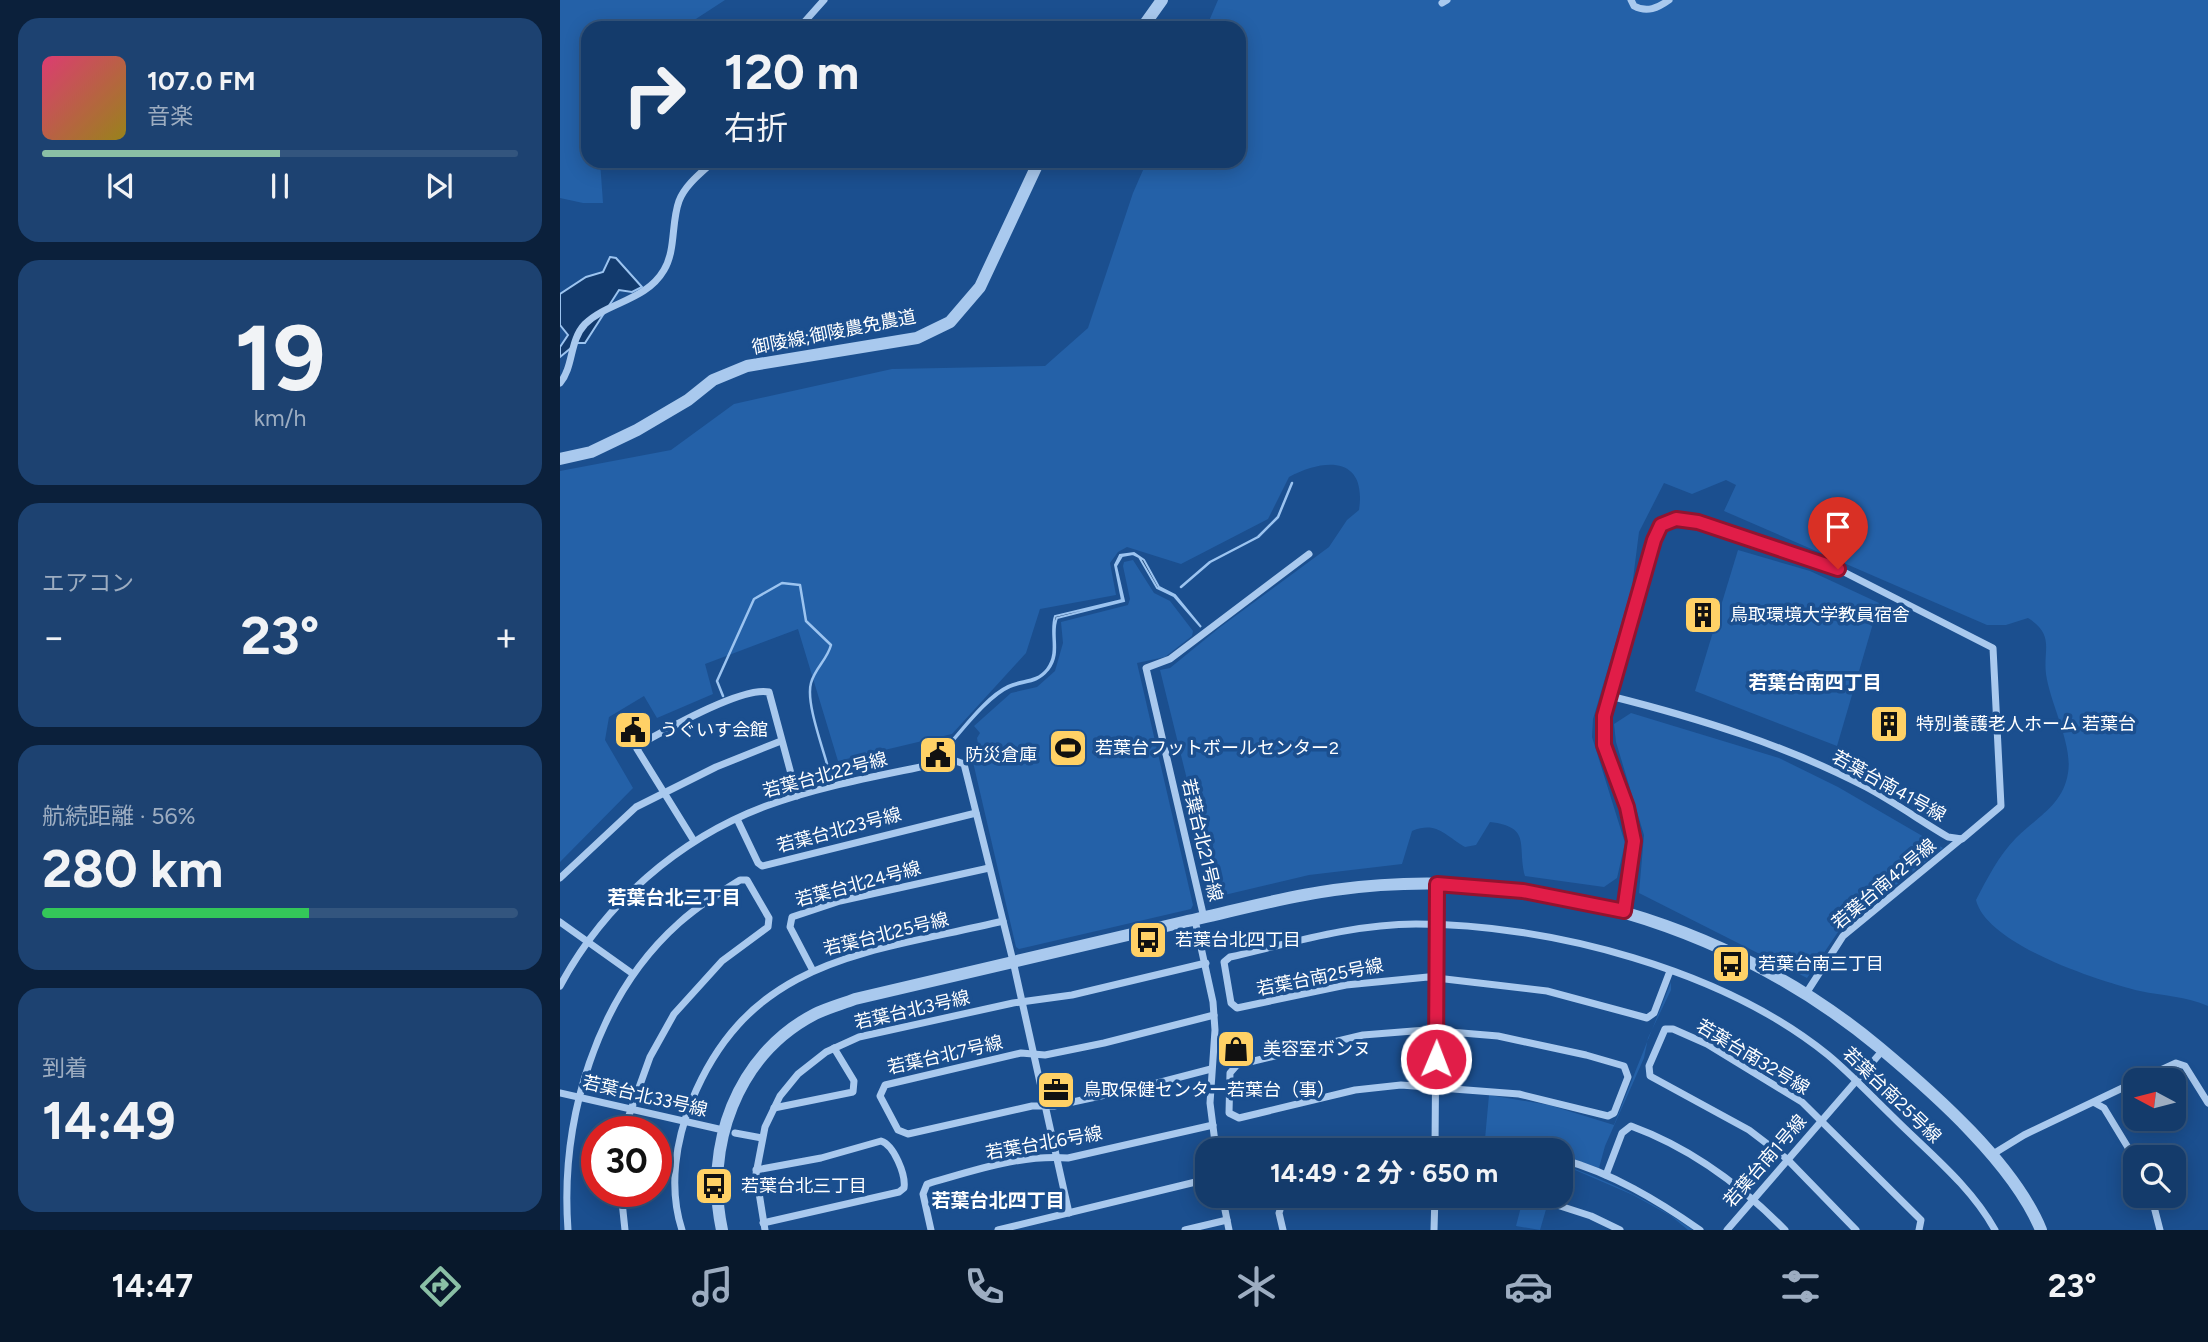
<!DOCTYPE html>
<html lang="ja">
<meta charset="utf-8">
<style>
body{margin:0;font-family:Figtree,"Noto Sans JP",sans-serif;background:#1d4271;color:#f1f3f6;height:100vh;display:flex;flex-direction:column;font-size:26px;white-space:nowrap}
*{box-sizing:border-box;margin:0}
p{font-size:23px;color:#9dadc1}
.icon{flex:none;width:38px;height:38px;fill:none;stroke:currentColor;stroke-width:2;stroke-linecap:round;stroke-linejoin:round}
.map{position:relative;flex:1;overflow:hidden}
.sheet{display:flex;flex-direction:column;gap:18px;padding:18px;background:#0b203b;width:560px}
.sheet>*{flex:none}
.hud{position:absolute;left:21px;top:21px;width:665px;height:147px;border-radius:21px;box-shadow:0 4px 18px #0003,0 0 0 2px #33557e;background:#143b6b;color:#f1f3f6;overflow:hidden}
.needle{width:46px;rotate:277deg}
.buttons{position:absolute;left:1563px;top:1068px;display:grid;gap:14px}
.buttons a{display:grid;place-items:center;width:63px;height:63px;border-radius:14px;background:#143b6b;box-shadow:0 4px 18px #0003,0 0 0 2px #33557e;font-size:35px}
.speed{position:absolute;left:21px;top:1116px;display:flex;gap:14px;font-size:35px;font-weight:700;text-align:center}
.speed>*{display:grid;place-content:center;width:91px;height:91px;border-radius:50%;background:#143b6b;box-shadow:0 4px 18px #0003,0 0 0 2px #33557e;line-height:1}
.speed .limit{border:10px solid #d22;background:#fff;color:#111}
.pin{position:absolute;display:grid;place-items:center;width:60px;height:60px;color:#fff;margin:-72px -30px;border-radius:50% 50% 50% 0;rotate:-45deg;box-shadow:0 0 7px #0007}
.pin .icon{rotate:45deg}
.me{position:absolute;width:77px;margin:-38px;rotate:1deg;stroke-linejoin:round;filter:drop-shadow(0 0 5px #0008)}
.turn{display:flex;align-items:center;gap:24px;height:147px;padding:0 28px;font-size:32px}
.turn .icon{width:91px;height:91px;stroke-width:2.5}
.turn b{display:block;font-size:49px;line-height:60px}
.big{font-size:52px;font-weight:700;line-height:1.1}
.sheet .card{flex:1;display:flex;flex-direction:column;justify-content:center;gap:10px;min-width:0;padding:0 24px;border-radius:21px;background:#1d4271}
.sheet .dial{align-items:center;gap:0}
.dial b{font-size:91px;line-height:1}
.song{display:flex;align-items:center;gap:21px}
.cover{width:84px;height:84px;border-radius:10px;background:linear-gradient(135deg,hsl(340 70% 55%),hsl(50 70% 35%))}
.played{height:7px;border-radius:4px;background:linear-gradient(90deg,#8abfa5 50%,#33557e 50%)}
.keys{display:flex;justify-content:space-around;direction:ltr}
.heat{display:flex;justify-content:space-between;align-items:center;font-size:38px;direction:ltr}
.charge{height:10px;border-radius:5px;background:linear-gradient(90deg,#34c759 56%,#33557e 0)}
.trip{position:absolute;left:635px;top:1138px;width:378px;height:70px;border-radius:21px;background:#143b6b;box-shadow:0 4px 18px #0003,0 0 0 2px #33557e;font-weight:700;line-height:70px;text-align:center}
.tabs{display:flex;height:112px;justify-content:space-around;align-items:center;background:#08182b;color:#9dadc1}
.tabs .icon{width:49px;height:49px}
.tabs .current{color:#8abfa5}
.tabs b{font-size:32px;color:#f1f3f6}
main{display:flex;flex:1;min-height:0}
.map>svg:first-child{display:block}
</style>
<main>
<section class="sheet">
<div class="card">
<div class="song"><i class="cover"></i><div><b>107.0 FM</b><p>音楽</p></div></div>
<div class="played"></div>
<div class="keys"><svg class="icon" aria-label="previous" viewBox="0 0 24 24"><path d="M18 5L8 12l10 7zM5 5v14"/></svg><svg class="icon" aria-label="pause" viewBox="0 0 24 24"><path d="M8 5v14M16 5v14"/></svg><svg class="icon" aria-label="next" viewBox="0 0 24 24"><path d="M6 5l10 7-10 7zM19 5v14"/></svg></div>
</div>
<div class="card dial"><b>19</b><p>km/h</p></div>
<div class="card"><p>エアコン</p>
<div class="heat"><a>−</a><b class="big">23°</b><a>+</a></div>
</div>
<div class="card"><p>航続距離 · 56%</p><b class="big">280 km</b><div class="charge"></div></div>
<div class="card"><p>到着</p><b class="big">14:49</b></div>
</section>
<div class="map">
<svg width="1648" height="1230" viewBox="0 0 1648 1230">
<rect width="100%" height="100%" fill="#1b4f8f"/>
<!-- green -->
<g fill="#2461a8">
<polygon points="0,0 165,0 122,28 28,28 28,161 40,161 43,203 23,203 0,198"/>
<path d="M658 0H1648V1006C1626 996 1603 996 1580 991 1539 981 1427 945 1416 900 1427 879 1439 855 1456 838 1477 817 1503 805 1508 773 1513 745 1490 703 1486 674 1483 649 1495 635 1468 618L1446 625H1427L1164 511 1176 485 1166 480 1132 494 1104 483 1079 532 1072 587 1033 719 1032 737 1065 843 1057 878 1044 887 965 876C957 845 972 827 930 822L916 845 905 847C884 835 877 821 852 831L842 864 749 875 656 897 600 670 610 668 659 628 769 547 787 520 799 510C807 456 765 458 729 477L708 519 621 564 567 547 558 552 550 563 556 595 480 609 466 653 392 734 278 761 238 629 145 664 153 694 97 718 84 696 49 717 45 740 73 788 0 862V471L111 450 174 404 332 369 485 366 528 328 573 193 587 161H679V28H646Z"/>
<polygon points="1178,550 1250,571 1319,603 1277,746 1135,691"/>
<polygon points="573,560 594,593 610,601 633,631 632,636 605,657 577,663 633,905 631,909 459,949 456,947 413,762 421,759 417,738 420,733 414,726 451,693 477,687 495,671 503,643 501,622 568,605 570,599 563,566 564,562"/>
<polygon points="1071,713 1219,758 1278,787 1383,848 1280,929 1247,978 1079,893 1084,835 1056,742 1054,724"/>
<polygon points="1111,982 1111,990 1088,1038 1084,1058 1045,1146 1039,1168 1001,1155 1001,1150 983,1150 925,1139 929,1095 989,1105 1054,1125"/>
<path d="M1001 1164C1049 1181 1091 1201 1133 1230H1128L1111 1216 1073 1195Z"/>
<polygon points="963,1199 987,1206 980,1230 956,1226"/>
</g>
<!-- water -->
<g fill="#123a6d" stroke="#9cc4f0" stroke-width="2">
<polygon points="50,257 56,258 82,287 72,292 59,290 25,343 17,343 0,357 0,347 8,335 0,325 0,294 26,277 43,272"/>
<path d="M574 553 584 560 599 587 615 595 641 627 614 596 597 588 579 557 573 554 562 556 556 566 564 601 497 618C490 634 502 653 488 670 477 684 464 681 450 687 431 695 407 725 394 740L395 755 392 740C407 723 427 696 448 686 462 679 476 683 487 669 500 652 489 633 495 616L562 600 555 565 560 555Z"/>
</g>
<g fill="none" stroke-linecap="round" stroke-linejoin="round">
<!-- stream -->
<g stroke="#9cc4f0" stroke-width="2.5">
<polyline points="621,587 650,562 698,537 718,517 732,483"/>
<path d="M163 696 157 681 194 599 222 583 240 585 246 621 271 645C267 660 255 668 251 683 245 704 266 755 271 779"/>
</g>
<!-- minor -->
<g stroke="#a9c9ee" stroke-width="7">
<path d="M1071 0 1074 6C1087 13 1098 8 1109 0"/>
<polyline points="882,3 887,0"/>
<polyline points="239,28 264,0"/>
<path d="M0 383C14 366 9 341 25 324 47 302 86 301 104 270 116 250 111 223 119 201 125 185 141 173 154 161"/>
<path d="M1050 696C1138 718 1225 745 1306 787 1334 802 1361 821 1388 837L1402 839 1441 806 1433 648 1278 569 1138 522 1116 519 1101 525 1094 540 1050 696C1032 761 1073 785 1074 841 1074 864 1067 889 1064 911"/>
<polyline points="177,819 198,863 202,866 416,813"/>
<path d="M134 841 77 749 84 742C109 728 183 686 209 692L237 796"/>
<polyline points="0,878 76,807 156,767 221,741"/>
<polyline points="644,918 586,668 610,659 749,554"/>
<polyline points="635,920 653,1002 655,1030 650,1103 656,1150"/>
<polyline points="0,922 73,974"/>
<polyline points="252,969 230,927 232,917 280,901 429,868"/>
<path d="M1110 971 1094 1013 1087 1018 987 991 868 977 786 985 677 1008 671 1003 664 962 670 957C731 943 793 924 856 924 990 924 1163 970 1268 1055 1291 1074 1311 1096 1333 1117 1368 1152 1411 1186 1435 1230"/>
<path d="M0 986C44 904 118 839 206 806 265 784 331 774 393 760L404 764 453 961 509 1213"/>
<polyline points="1247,992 1283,936 1401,839"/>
<polygon points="866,1030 938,1036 1026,1055 1064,1066 1068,1077 1054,1113 1048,1116 959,1094 841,1085 795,1090 679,1118 669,1113 670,1073 677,1065 803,1035"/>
<polyline points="651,1069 578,1088 494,1106 472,1106 348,1134 338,1130 320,1096 325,1085 461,1053 485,1055 544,1043 654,1015"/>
<polyline points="1579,1080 1616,1063 1625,1066 1648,1103"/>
<polyline points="0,1093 163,1130"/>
<polyline points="1535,1103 1544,1108 1575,1159"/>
<polyline points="214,1108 293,1092 294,1081 274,1048"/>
<polyline points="175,1133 202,1138"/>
<path d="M766 1150C832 1136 895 1138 962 1150"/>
<polyline points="875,1150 877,884"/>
<polyline points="1433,1154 1464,1135 1575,1082"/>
<path d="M1001 1159C1052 1173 1097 1200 1140 1230"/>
<path d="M196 1170 261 1158 321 1141C334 1145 346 1175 344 1188L339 1192 203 1223"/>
<path d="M1046 1175 1062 1133 1071 1126C1131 1148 1181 1185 1225 1230"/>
<polyline points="61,1192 65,1230"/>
<polyline points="662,1195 669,1230"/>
<polyline points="966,1195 1031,1216 1060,1230"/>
<polyline points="1591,1195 1600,1230"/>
<path d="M8 1230C0 1120 36 997 119 923 138 906 159 893 180 880H187L209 918 208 927 162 961 114 1014 90 1057 63 1132"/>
<path d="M122 1230C108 1187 116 1140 132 1100 191 956 310 953 443 921"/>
<polyline points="205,1230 196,1174 205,1127 220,1096 238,1074 266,1052 299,1037 453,1003 512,995 646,963"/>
<path d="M371 1230 363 1194 367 1184C411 1171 462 1154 508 1158L653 1125"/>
<polyline points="438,1230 648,1179"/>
<polyline points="625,1230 667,1220"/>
<polyline points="723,1230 719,1213 721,1207 771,1195"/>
<polyline points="874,1230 875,1195"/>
<polyline points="1167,1230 1323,1050"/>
<polyline points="1296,1230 1227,1159 1189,1130 1090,1076 1089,1066 1105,1029 1113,1029 1147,1044 1242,1102 1361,1220 1359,1230"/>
</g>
<!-- tertiary -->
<g stroke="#a9c9ee" stroke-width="12">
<polyline points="582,28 602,0"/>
<polyline points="0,459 31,452 77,430 128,400 153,380 187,366 357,338 390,322 420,287 479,161"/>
<path d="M162 1230C144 1147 176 1055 255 1014 267 1008 282 1004 295 999 403 974 511 948 619 923 670 912 722 897 774 890 968 863 1171 924 1320 1048 1375 1094 1454 1164 1481 1230"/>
</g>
</g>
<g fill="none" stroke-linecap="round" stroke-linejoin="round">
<defs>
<polyline id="route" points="876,1059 877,884 963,891 1064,911 1074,841 1067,807 1044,745 1044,716 1094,540 1101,525 1116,519 1138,522 1278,569"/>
</defs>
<!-- route casing -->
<use href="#route" stroke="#92132f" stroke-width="18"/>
<!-- route -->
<use href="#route" stroke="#e11d48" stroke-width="12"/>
</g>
<!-- icons -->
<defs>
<symbol id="building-square" viewBox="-11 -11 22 22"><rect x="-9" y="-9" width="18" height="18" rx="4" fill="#ffd166" stroke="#1b4f8f"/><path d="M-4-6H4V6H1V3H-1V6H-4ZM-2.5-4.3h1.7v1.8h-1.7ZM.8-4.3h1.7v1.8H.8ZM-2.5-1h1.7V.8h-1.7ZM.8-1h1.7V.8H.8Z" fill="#111"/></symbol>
<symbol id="civic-square" viewBox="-11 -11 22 22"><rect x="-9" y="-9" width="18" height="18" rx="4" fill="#ffd166" stroke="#1b4f8f"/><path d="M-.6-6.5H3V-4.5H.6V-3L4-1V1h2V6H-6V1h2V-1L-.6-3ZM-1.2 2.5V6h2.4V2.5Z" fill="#111"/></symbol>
<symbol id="stadium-square" viewBox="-11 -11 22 22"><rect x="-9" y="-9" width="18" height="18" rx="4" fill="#ffd166" stroke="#1b4f8f"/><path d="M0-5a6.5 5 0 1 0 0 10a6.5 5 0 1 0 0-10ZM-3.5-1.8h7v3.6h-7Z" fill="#111"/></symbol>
<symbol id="bus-square" viewBox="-11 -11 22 22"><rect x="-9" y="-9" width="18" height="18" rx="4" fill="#ffd166" stroke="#1b4f8f"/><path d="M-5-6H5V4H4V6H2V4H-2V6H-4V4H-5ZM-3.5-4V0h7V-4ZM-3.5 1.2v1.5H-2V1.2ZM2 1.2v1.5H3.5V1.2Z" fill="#111"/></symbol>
<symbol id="shop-square" viewBox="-11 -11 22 22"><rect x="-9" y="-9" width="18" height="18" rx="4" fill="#ffd166" stroke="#1b4f8f"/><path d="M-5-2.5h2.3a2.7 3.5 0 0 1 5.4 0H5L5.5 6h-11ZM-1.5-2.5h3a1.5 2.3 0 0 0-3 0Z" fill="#111"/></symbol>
<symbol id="office-square" viewBox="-11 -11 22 22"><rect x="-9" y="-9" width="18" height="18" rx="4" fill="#ffd166" stroke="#1b4f8f"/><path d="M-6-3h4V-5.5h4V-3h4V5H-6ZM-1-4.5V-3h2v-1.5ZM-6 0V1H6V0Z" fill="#111"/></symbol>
</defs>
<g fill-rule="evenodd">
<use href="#building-square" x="1121" y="593" width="44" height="44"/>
<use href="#building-square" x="1307" y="702" width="44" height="44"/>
<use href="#civic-square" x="51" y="708" width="44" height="44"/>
<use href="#stadium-square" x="486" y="726" width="44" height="44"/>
<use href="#civic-square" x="356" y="733" width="44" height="44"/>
<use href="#bus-square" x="566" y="918" width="44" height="44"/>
<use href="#bus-square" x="1149" y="942" width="44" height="44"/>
<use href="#shop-square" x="654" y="1027" width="44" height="44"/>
<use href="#office-square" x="474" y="1068" width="44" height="44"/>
<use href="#bus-square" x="132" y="1164" width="44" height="44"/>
</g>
<g text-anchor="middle" stroke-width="7" stroke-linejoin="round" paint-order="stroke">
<!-- street labels -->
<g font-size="18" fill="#fff" stroke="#1b4f8f">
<text transform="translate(274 332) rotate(-11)" y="6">御陵線;御陵農免農道</text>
<text transform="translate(265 775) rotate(-15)" y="6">若葉台北22号線</text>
<text transform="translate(1329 786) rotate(29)" y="6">若葉台南41号線</text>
<text transform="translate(279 830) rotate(-15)" y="6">若葉台北23号線</text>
<text transform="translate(642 840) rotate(77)" y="6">若葉台北21号線</text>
<text transform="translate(298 884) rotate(-15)" y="6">若葉台北24号線</text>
<text transform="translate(1324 884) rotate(-40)" y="6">若葉台南42号線</text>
<text transform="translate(326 934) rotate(-14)" y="6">若葉台北25号線</text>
<text transform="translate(760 977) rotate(-11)" y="6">若葉台南25号線</text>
<text transform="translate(352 1010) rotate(-13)" y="6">若葉台北3号線</text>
<text transform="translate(385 1055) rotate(-13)" y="6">若葉台北7号線</text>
<text transform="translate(1193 1057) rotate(31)" y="6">若葉台南32号線</text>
<text transform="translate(1332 1095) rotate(44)" y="6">若葉台南25号線</text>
<text transform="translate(85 1096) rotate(13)" y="6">若葉台北33号線</text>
<text transform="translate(484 1143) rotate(-10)" y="6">若葉台北6号線</text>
<text transform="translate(1205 1161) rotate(-49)" y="6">若葉台南1号線</text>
</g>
<!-- poi labels -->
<g font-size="18" fill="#fff" stroke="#1b4f8f" text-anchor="start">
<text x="1170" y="621">鳥取環境大学教員宿舎</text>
<text x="1356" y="730">特別養護老人ホーム 若葉台</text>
<text x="100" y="736">うぐいす会館</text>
<text x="535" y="754">若葉台フットボールセンター2</text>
<text x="405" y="761">防災倉庫</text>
<text x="615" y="946">若葉台北四丁目</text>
<text x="1198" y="970">若葉台南三丁目</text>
<text x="703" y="1055">美容室ボンヌ</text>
<text x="523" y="1096">鳥取保健センター若葉台（事）</text>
<text x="181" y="1192">若葉台北三丁目</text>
</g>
<!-- neighbourhood labels -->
<g font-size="19" font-weight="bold" fill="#fff" stroke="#1b4f8f">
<text x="1255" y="689">若葉台南四丁目</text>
<text x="114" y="904">若葉台北三丁目</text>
<text x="438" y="1207">若葉台北四丁目</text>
</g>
</g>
</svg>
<div class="buttons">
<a><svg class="needle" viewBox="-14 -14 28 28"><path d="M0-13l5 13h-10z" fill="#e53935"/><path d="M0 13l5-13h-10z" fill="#9dadc1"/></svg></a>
<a><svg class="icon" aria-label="search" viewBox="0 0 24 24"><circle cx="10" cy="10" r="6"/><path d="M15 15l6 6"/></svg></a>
</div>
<div class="speed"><div class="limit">30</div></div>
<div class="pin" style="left:1278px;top:569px;background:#d93025"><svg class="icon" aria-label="arrive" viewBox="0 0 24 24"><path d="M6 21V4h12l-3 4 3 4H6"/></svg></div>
<svg class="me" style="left:876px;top:1059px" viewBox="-20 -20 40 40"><circle r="17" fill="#e11d48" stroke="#fff" stroke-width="3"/><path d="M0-11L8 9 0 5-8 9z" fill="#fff"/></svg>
<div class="trip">14:49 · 2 分 · 650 m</div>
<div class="hud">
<div class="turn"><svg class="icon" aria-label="right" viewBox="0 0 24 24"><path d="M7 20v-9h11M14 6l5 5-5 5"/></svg><div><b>120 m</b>右折</div></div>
</div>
</div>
</main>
<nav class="tabs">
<b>14:47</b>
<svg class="icon current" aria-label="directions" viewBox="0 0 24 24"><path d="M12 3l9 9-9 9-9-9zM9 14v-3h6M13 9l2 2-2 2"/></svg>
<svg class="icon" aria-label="music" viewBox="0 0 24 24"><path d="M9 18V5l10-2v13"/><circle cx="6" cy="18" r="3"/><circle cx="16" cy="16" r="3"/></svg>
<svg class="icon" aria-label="phone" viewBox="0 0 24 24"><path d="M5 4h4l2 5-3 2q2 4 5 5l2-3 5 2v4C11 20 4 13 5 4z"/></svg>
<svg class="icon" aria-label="climate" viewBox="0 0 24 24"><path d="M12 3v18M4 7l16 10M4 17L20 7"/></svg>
<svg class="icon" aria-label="car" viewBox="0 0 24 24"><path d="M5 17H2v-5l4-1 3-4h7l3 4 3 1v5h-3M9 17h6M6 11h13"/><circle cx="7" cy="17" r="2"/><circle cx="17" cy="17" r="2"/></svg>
<svg class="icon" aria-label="filters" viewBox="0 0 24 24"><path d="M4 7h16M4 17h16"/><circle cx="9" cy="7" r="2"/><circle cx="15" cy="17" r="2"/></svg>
<b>23°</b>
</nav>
